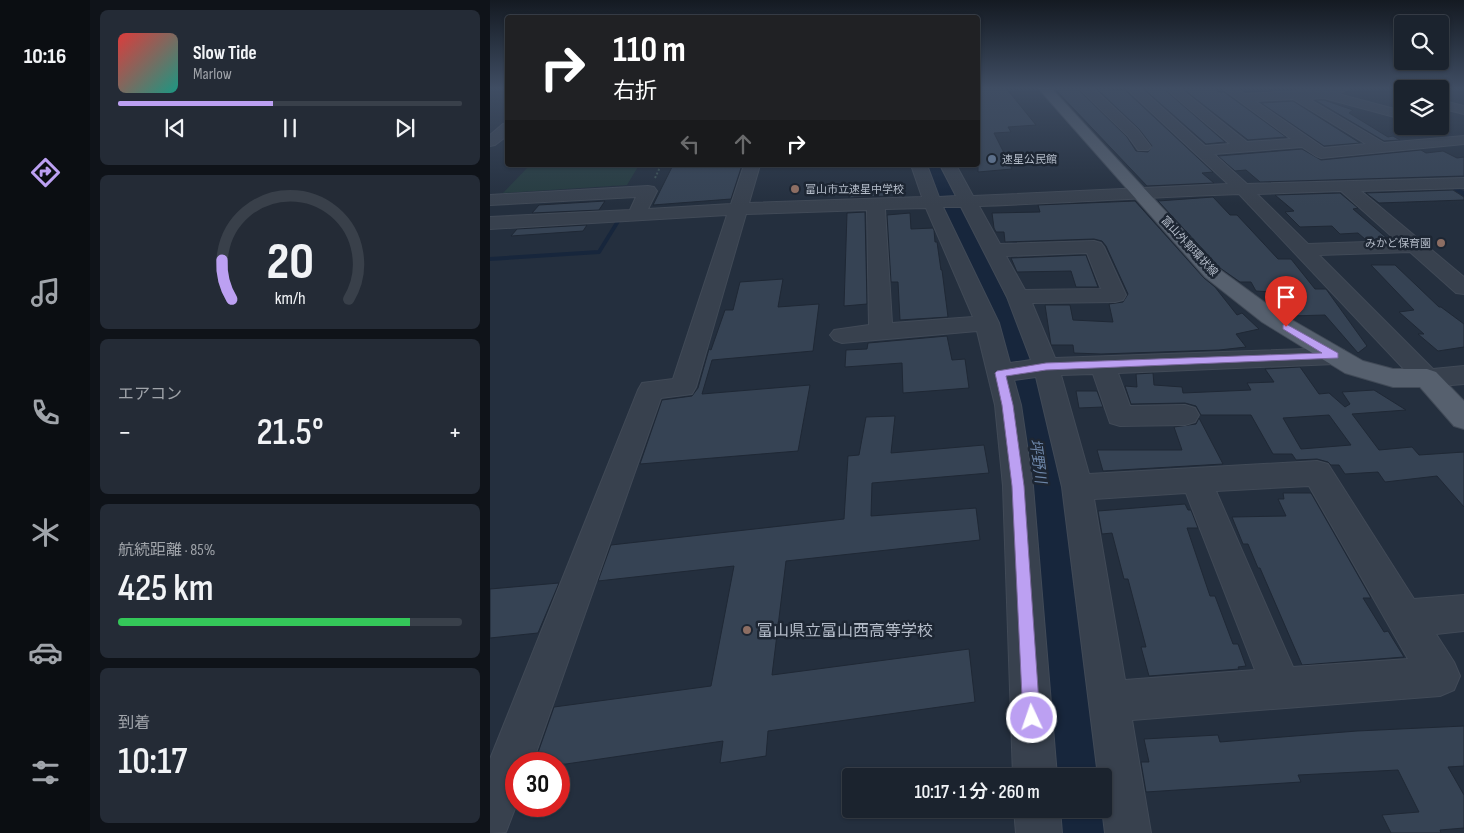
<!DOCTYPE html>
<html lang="ja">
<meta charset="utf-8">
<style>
body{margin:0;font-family:"Sofia Sans Condensed","Noto Sans JP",sans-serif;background:#242b36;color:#f1f3f6;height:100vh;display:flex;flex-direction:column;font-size:19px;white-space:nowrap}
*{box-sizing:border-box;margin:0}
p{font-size:16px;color:#a0a4aa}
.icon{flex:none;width:28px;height:28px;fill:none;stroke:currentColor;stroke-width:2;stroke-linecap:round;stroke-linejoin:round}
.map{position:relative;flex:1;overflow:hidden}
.panel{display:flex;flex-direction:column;gap:10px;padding:10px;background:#0f1319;width:400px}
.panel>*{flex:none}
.banner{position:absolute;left:15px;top:15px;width:475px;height:152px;border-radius:5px;box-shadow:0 1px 4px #0004,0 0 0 1px #39404a;background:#202124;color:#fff;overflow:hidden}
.controls{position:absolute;left:904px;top:15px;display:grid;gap:10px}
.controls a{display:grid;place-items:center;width:55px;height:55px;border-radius:5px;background:#1b232e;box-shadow:0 1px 4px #0004,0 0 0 1px #39404a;font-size:25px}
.speed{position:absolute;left:15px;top:752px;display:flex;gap:10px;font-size:25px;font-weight:700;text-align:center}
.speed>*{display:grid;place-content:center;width:65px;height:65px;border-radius:50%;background:#1b232e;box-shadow:0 1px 4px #0004,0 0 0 1px #39404a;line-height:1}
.speed .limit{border:8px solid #d22;background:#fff;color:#111}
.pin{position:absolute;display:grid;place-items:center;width:42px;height:42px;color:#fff;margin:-51px -21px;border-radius:50% 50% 50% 0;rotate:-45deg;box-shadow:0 0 5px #0007}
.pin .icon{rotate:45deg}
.me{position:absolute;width:55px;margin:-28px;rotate:357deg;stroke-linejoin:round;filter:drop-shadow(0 0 4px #0008)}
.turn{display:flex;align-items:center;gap:18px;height:105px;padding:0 25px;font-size:22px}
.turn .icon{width:65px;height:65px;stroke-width:2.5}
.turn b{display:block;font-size:35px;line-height:42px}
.lanes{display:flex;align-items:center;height:48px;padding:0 25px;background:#0003;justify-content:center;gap:25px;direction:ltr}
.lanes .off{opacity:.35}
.big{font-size:38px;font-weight:600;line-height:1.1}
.panel .tile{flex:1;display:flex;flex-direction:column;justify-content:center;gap:8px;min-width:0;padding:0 18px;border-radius:8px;background:#242b36}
.panel .dial{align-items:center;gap:0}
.dial svg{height:130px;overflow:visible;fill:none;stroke:#39404a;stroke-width:7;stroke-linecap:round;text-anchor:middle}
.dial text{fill:#f1f3f6;stroke:none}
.song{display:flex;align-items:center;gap:15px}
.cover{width:60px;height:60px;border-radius:8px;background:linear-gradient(135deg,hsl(0 70% 55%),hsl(170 70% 35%))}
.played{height:5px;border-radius:2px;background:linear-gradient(90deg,#bca0f2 45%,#39404a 45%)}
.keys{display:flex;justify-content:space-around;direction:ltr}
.heat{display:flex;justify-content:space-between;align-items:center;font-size:28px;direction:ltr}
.charge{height:8px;border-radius:4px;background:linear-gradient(90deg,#34c759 85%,#39404a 0)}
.trip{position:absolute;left:352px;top:768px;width:270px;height:50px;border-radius:5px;background:#1b232e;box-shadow:0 1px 4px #0004,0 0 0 1px #39404a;font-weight:600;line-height:50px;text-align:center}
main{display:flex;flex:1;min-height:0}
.menu{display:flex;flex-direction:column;width:90px;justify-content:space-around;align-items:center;background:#0b0e12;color:#a0a4aa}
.menu .icon{width:35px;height:35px}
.menu .active{color:#bca0f2}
.menu b{font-size:22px;color:#f1f3f6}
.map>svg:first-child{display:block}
</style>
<main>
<nav class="menu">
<b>10:16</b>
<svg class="icon active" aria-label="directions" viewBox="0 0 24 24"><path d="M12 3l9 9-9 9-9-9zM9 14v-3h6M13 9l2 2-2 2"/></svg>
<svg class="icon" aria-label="music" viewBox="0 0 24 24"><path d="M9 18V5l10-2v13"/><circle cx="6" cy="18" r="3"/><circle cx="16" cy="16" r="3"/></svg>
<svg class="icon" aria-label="phone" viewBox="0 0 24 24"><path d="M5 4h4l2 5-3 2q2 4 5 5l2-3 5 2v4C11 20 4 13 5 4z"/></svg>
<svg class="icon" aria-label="climate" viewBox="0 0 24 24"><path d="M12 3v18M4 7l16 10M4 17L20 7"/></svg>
<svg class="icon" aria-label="car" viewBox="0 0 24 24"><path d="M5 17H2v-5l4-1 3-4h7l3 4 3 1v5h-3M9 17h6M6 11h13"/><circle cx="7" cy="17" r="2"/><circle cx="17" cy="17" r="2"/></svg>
<svg class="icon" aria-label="filters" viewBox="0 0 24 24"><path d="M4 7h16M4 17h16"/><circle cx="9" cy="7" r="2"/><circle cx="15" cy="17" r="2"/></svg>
</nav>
<section class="panel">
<div class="tile">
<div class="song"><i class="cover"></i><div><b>Slow Tide</b><p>Marlow</p></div></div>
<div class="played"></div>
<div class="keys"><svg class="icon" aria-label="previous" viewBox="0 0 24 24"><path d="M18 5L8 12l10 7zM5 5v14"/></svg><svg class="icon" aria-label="pause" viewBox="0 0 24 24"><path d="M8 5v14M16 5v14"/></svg><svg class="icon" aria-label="next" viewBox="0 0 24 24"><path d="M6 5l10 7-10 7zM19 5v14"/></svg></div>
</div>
<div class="tile dial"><svg viewBox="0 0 100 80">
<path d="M14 69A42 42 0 1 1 86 69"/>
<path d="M14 69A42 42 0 0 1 8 45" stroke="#bca0f2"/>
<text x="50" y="56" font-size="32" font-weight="700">20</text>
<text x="50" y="72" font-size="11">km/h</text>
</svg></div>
<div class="tile"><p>エアコン</p>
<div class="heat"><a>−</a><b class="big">21.5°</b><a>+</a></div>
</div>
<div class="tile"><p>航続距離 · 85%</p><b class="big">425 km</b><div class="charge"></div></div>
<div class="tile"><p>到着</p><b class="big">10:17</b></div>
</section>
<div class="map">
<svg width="974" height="833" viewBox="0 0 974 833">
<rect width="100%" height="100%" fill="#242f3e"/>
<!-- green -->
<polygon fill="#263c3f" points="40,165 149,165 137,185 13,193"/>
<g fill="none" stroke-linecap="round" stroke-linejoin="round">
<!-- stream -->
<g stroke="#17263c" stroke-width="4">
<polyline points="965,188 974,194"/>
<polyline points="0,259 109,252 130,218"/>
</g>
<!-- river -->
<g fill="#17263c" fill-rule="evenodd">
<polygon points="432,165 452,165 537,341 557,405 569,464 608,776 552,776 531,464 523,405 507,341"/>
<polygon points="554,809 612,809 615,833 555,833"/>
</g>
</g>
<!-- building -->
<g fill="#364354" stroke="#1f2835" fill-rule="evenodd">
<polygon points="488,88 516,88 546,125 518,127 521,132 504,133 522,169 488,172"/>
<polygon points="564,88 587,88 637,137 646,151 658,152 662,146 649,129 606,88 635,90 723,172 712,173 724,183 657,186"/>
<polygon points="664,88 673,88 735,142 716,144 654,89"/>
<polygon points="692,88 723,88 729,92 734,92 796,137 758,140"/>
<polygon points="825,100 834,100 863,110 859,113 898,137 903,136 910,140 894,141"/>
<polygon points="803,101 870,143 834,146 771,103"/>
<polygon points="812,149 831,160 931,150 936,153 953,151 967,158 974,157 974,176 770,182 756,170 745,171 728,156"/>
<polygon points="183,165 252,165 241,199 163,205"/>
<polygon points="361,185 376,185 375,190 396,189 396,196 359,198"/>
<polygon points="963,190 974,197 974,200 889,203 876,193"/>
<polygon points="850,193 868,208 863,209 898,239 876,240 868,233 850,234 842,226 810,227 795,212 804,211 785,195"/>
<polygon points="723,197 740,215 747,215 788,259 801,259 825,289 836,289 877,346 868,353 835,315 799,316 782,292 766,291 761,282 750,282 730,268 668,201"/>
<polygon points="115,201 109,210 42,213 49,205"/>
<polygon points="645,201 714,278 725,287 747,315 752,313 769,329 746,334 756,347 729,350 611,354 584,353 583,345 561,345 555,305 580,305 583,320 623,322 619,304 633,302 638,294 616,246 612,241 604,239 515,242 514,232 506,232 504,228 502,213 550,212 548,205"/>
<polygon points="375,212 377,304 354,306 357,213"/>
<polygon points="420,213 421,229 443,228 444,230 445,242 447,242 451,270 452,270 458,317 410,320 408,282 401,282 397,215"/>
<polygon points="97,225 93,231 21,236 27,229"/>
<polygon points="596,255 608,287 586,287 581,271 527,272 521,258"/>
<polygon points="881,265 905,265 949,307 951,307 974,324 974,347 948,351 928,334 934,334 909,312 924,310"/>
<polygon points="293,279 288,307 329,304 323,351 222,360 212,394 320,385 308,451 150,464 172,400 202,396 208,388 219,349 221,350 235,310 243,310 250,282"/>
<polygon points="457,336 462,360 475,359 479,388 413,393 412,363 355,367 356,350 377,349 378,343"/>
<path d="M810 367 829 394 839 393 855 407 860 404 852 392 884 390 916 410 862 414 889 450 922 447 929 455 974 452V507L947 476 895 482 888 472 855 474 849 465H841L838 462 827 459 806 460 802 454H783L761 415H711L706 406 695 403 641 404 635 386 647 387 646 374 663 373 664 385 692 387 693 393 761 390 757 383 784 382 775 369ZM839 415 861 445 811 449 793 418Z"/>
<polygon points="586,391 607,391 613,407 589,408"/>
<polygon points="405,416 401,453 494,445 499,473 382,483 381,516 486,508 490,540 296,561 282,675 479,649 485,702 278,731 276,756 230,763 233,741 76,764 44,764 64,707 221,686 244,566 108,581 121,545 354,519 358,456 369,455 376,417"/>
<polygon points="709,418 733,464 613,471 607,450 692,450 684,427 706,424"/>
<polygon points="793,493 821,493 881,598 873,598 894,632 898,631 914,657 812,665 770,568 768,568 758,544 753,544 742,517 796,516 788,499 794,499"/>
<polygon points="695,504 698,510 701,510 708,528 697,528 720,596 725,596 743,644 748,644 756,666 748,667 749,669 659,676 651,647 656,647 638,579 634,579 622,533 612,534 608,511"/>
<polygon points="69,583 48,633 0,638 0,589"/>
<polygon points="974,726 974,766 958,767 974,795 974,828 950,830 951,833 901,833 892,815 929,812 908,770 808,775 811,782 656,792 651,762 659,762 654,739 728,735 730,742 867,731"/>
</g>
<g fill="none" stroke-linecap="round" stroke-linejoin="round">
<defs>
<g id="minor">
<polygon points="589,88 603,88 648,130 661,147 658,150 648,150 638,136"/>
<path d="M636 88H650L715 146 740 144 675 88H689L757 142 801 139 732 88H747L755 94 860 88 848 94 912 111V119L834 98 819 99 894 143 974 136V144L831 158 826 156 812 147 724 154 757 184 974 178V188L871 191 974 277V294L966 293 920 252 829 255 943 369 974 366V384L937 387 928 384 749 194C662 197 575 203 489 206L510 244 604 241 611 243 614 247 636 295 633 300 625 302 542 303 565 358 845 348 854 350 857 356 854 362 845 364 628 373 640 406 695 405 705 408 709 415 705 422 695 425 630 426 620 423 603 374 571 375 599 474 827 461 838 464 924 599 974 595V631L946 634 964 662 970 676 964 690 950 696 642 720 661 833H615L612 809H614V776H608L572 487 546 377 524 380 531 405 543 486 567 776H523L513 486 505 405 487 331 352 343 344 340 340 335 344 330 379 325 377 210 256 214 206 387 202 394 171 398 42 764H26V806L16 832 0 833V759L148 390 152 383 183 379 237 215 0 229V217L140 210 146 197 0 205V195L158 186 164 187 167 191 158 209 241 204 254 165H270L259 203 432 197 421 165H437L449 197 466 196 450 165H466L483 196 738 184ZM803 99 876 144 834 148 765 101ZM851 191 907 241 818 244 767 194ZM453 207H471L517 297 541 360 520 363 509 323ZM436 208 483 317 402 323 395 209ZM597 253 611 289 535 290 516 256ZM819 486 918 659 803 667 726 491ZM696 493 765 670 635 680 604 499Z"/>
<polygon points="950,100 974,106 974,114 950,108"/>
<polygon points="18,123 18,135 5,145 0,146 0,135 13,124"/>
<polygon points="524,809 570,809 572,833 526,833"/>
</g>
<polygon id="major" points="548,88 561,88 729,269 788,312 873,361 903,369 937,369 946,372 974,401 974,429 964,426 930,387 903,387 855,373 772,322 715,277"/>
</defs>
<!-- minor casing -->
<use href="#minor" stroke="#414a57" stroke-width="2"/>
<!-- major casing -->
<use href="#major" stroke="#414a57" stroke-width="2"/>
<!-- path -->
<polyline stroke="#3f5557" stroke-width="2" stroke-dasharray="2 2" stroke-linecap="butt" points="165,178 171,165"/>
<!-- minor -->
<use href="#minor" fill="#38414e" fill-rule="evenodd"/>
<!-- major -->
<use href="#major" fill="#56606e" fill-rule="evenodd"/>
</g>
<!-- sky -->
<linearGradient id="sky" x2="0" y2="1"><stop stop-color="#141a22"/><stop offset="0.43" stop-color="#3f4d63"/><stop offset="1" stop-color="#3f4d63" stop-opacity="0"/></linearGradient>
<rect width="974" height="205" fill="url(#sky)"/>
<!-- route -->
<polygon fill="#bca0f2" stroke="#7a689d" points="796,324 848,353 848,358 556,370 516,376 523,405 534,486 550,718 548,724 542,727 536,724 533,718 522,486 512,405 505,373 507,371 556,363 832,353 793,329 793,325"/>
<!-- markers -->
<circle fill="#5c6f8a" stroke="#1d2633" stroke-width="2" cx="502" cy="159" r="5"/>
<g fill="#8d6e63" stroke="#1d2633" stroke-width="2">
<circle cx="305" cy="189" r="5"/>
<circle cx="951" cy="243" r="5"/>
<circle cx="257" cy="630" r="5"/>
</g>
<g text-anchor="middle" stroke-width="5" stroke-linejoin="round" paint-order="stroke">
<!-- far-poi labels -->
<g font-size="11" fill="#b4bcc9" stroke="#1d2633" text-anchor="start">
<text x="512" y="163">速星公民館</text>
<text x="315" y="193">富山市立速星中学校</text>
<text x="941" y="247" text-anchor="end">みかど保育園</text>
</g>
<!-- far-street labels -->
<g font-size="11" fill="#b4bcc9" stroke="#1d2633">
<text transform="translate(700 246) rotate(47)" y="4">富山外郭環状線</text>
</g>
<!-- water labels -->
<g font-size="15" font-style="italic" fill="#6d86a8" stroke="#1d2633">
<text transform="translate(548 461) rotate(82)" y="5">坪野川</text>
</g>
<!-- near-poi labels -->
<g font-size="16" fill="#b4bcc9" stroke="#1d2633" text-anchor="start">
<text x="267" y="636">富山県立富山西高等学校</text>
</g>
</g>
</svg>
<div class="controls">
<a><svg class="icon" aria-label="search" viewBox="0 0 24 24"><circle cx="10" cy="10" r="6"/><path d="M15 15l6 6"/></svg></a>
<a><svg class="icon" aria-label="layers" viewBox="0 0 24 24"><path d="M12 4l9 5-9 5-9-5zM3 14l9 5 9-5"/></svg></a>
</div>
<div class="speed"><div class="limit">30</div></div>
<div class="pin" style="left:796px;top:327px;background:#d93025"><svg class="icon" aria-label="arrive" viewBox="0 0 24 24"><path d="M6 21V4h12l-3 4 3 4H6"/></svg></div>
<svg class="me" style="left:542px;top:718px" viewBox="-20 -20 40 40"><circle r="17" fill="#bca0f2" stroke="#fff" stroke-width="3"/><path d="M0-11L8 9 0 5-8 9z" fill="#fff"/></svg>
<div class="trip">10:17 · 1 分 · 260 m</div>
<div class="banner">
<div class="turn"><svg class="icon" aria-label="right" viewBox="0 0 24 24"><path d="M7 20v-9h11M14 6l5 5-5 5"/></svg><div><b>110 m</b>右折</div></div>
<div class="lanes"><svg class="icon off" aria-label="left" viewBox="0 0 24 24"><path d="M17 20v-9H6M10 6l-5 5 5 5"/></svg><svg class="icon off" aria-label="ahead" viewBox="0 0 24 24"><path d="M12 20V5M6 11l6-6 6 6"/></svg><svg class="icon" aria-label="right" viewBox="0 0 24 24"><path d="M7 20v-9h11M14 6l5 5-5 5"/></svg></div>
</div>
</div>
</main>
